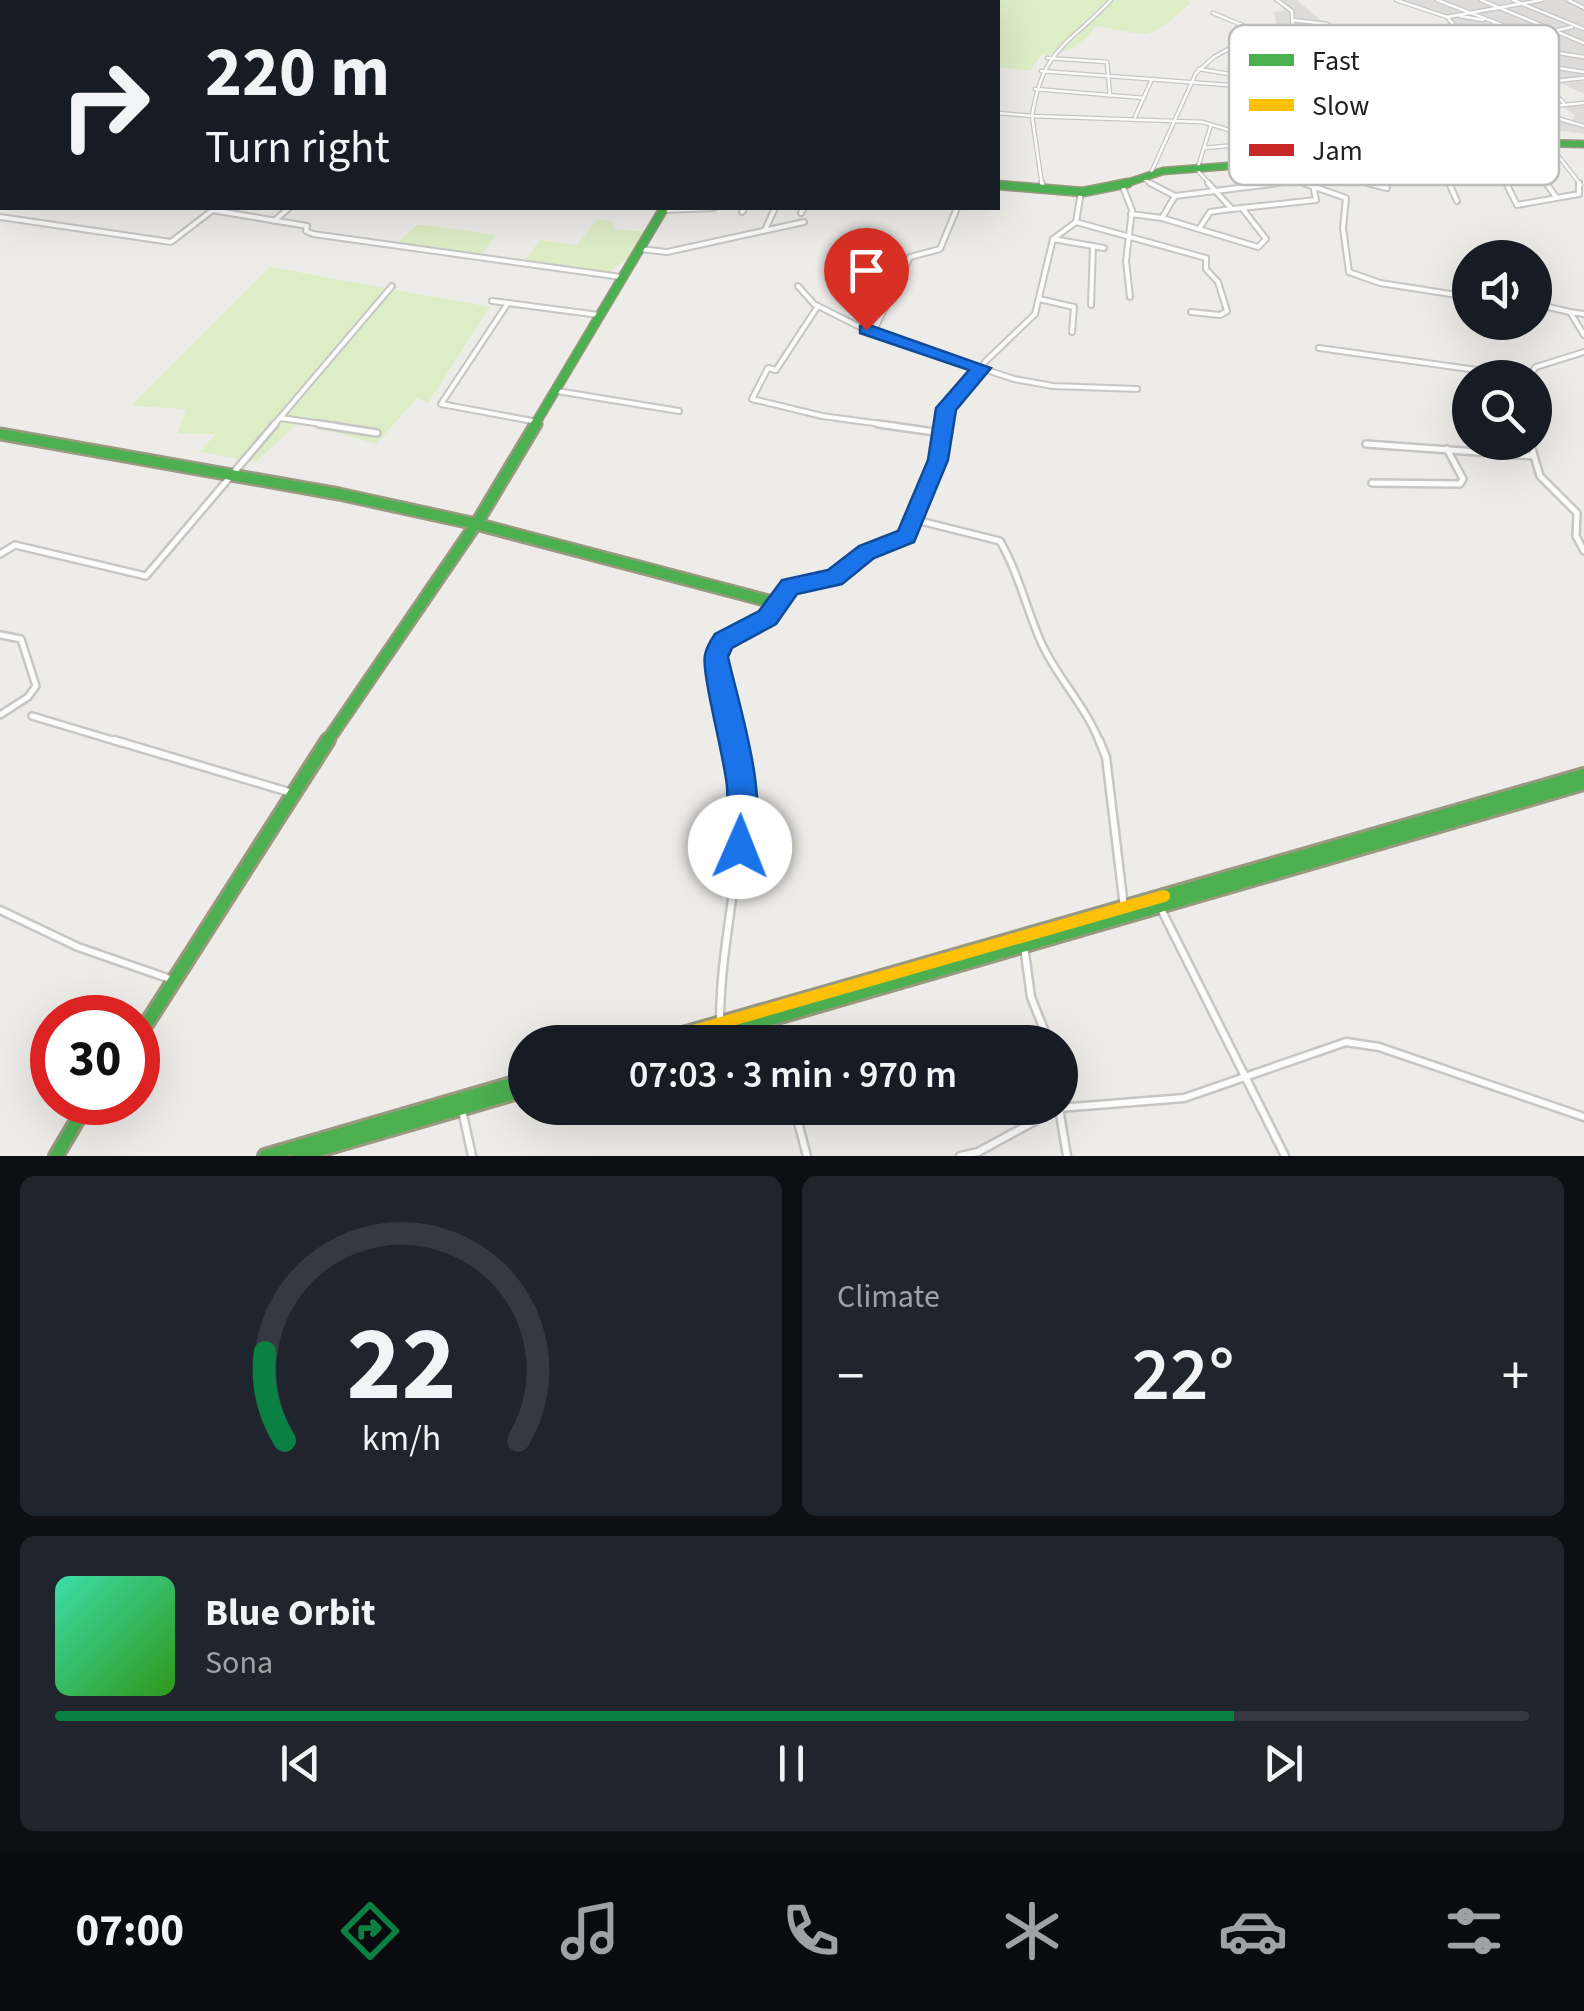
<!DOCTYPE html>
<meta charset="utf-8">
<style>
body{margin:0;font-family:"Source Sans 3",sans-serif;background:#20242c;color:#f1f3f6;height:100vh;display:flex;flex-direction:column;font-size:38px;white-space:nowrap}
*{box-sizing:border-box;margin:0}
p{font-size:32px;color:#9ea1a6}
.icon{flex:none;width:55px;height:55px;fill:none;stroke:currentColor;stroke-width:2;stroke-linecap:round;stroke-linejoin:round}
.map{position:relative;height:1156px;overflow:hidden}
.drawer{display:flex;flex-direction:column;gap:20px;padding:20px;background:#0d0f14;flex:1}
.drawer>*{flex:none}
.top-card{position:absolute;left:0px;top:0px;width:1000px;height:210px;box-shadow:0 10px 40px #0002;background:#171b24;color:#f1f3f6;overflow:hidden}
.controls{position:absolute;left:1452px;top:240px;display:grid;gap:20px}
.controls a{display:grid;place-items:center;width:100px;height:100px;border-radius:50%;background:#171b24;box-shadow:0 10px 40px #0002;font-size:50px}
.speed{position:absolute;left:30px;top:995px;display:flex;gap:20px;font-size:50px;font-weight:700;text-align:center}
.speed>*{display:grid;place-content:center;width:130px;height:130px;border-radius:50%;background:#171b24;box-shadow:0 10px 40px #0002;line-height:1}
.speed .limit{border:15px solid #d22;background:#fff;color:#111}
.pin{position:absolute;display:grid;place-items:center;width:85px;height:85px;color:#fff;margin:-102px -42px;border-radius:50% 50% 50% 0;rotate:-45deg;box-shadow:0 0 10px #0007}
.pin .icon{rotate:45deg}
.me{position:absolute;width:110px;margin:-55px;rotate:1deg;stroke-linejoin:round;filter:drop-shadow(0 0 8px #0008)}
.turn{display:flex;align-items:center;gap:35px;height:210px;padding:0 40px;font-size:45px}
.turn .icon{width:130px;height:130px;stroke-width:2.5}
.turn b{display:block;font-size:70px;line-height:85px}
.big{font-size:75px;font-weight:600;line-height:1.1}
.drawer .tile{flex:1;display:flex;flex-direction:column;justify-content:center;gap:15px;min-width:0;padding:0 35px;border-radius:15px;background:#20242c}
.drawer .dial{align-items:center;gap:0}
.dial svg{height:260px;overflow:visible;fill:none;stroke:#363941;stroke-width:7;stroke-linecap:round;text-anchor:middle}
.dial text{fill:#f1f3f6;stroke:none}
.song{display:flex;align-items:center;gap:30px}
.cover{width:120px;height:120px;border-radius:15px;background:linear-gradient(135deg,hsl(160 70% 55%),hsl(110 70% 35%))}
.played{height:10px;border-radius:5px;background:linear-gradient(90deg,#0b8043 80%,#363941 80%)}
.keys{display:flex;justify-content:space-around;direction:ltr}
.heat{display:flex;justify-content:space-between;align-items:center;font-size:55px;direction:ltr}
.drawer .tiles{flex:1;display:grid;gap:20px;grid-template-columns:1fr 1fr}
.tile:last-child{grid-column:span 2}
.trip{position:absolute;left:508px;top:1025px;width:570px;height:100px;border-radius:50px;background:#171b24;box-shadow:0 10px 40px #0002;font-weight:600;line-height:100px;text-align:center}
.tabs{display:flex;height:160px;justify-content:space-around;align-items:center;background:#090b0e;color:#9ea1a6}
.tabs .icon{width:70px;height:70px}
.tabs .current{color:#0b8043}
.tabs b{font-size:45px;color:#f1f3f6}
.map>svg:first-child{display:block}
</style>
<div class="map">
<svg width="1584" height="1156" viewBox="0 0 1584 1156">
<rect width="100%" height="100%" fill="#eeece9"/>
<!-- residential -->
<g fill="#dddcda">
<polygon points="0,0 626,0 2,2 0,74"/>
<polygon points="1272,0 1297,0 1320,20 1333,23 1338,36 1278,32 1274,12 1284,11 1280,3"/>
<polygon points="1400,0 1584,0 1584,94 1563,84 1491,91 1474,81 1474,69 1465,68 1443,51 1433,36 1441,36 1436,30 1449,29 1446,15"/>
<polygon points="1455,91 1467,91 1472,101 1502,100 1573,120 1575,115 1563,107 1584,105 1584,134 1520,125 1489,109 1468,110"/>
</g>
<!-- grass -->
<g fill="#ddedc6">
<path d="M682 0H1185L1191 2C1149 42 1151 36 1096 26 1080 46 1067 54 1041 55L1030 71 998 67V2H679Z"/>
<polygon points="598,219 613,222 613,229 646,232 627,259 608,273 525,260 540,240 577,245"/>
<polygon points="417,225 425,225 496,235 482,254 397,243"/>
<polygon points="270,267 490,307 428,403 417,398 376,444 299,422 256,462 199,452 216,434 177,434 186,409 131,406"/>
</g>
<g fill="none" stroke-linecap="round" stroke-linejoin="round">
<!-- river -->
<polyline stroke="#badde4" stroke-width="6" points="671,2 676,0"/>
<defs>
<g id="street-far3">
<polyline points="170,0 186,2"/>
<polyline points="385,0 395,2"/>
<polyline points="456,0 465,2"/>
<polyline points="553,0 560,2"/>
<path d="M1111 0C1068 46 1043 47 1032 116L1202 122 1318 156"/>
<polyline points="1277,0 1292,11 1293,35 1277,67 1337,79 1336,59"/>
<polyline points="1396,0 1447,17 1542,0"/>
<polyline points="1437,0 1531,36"/>
<polyline points="1481,0 1584,43"/>
<polyline points="1513,0 1584,29"/>
<polyline points="1568,0 1584,8"/>
<polyline points="214,2 248,0"/>
<polyline points="416,2 421,0"/>
<polyline points="537,2 541,0"/>
<polyline points="587,2 598,0"/>
<polyline points="1213,13 1261,33"/>
<polyline points="1460,16 1483,20"/>
<polyline points="1447,17 1491,66 1497,87 1584,78"/>
<polyline points="1292,20 1327,24 1331,37"/>
<polyline points="1494,22 1494,42"/>
<polyline points="1391,39 1408,63"/>
<polyline points="1529,47 1531,36 1572,27"/>
<polyline points="1537,48 1545,85 1564,103"/>
<polyline points="1284,52 1358,60 1345,38"/>
<polyline points="1403,57 1480,56 1584,72"/>
<polyline points="1047,58 1107,62 1110,96"/>
<polyline points="1199,69 1284,83"/>
<polyline points="1041,71 1241,86 1306,99"/>
<polyline points="1035,89 1144,98"/>
<polyline points="1381,102 1441,113"/>
<polyline points="1529,110 1584,126"/>
<polyline points="1492,111 1549,144 1581,185"/>
<polyline points="998,113 1032,116 1042,185"/>
<polyline points="1135,117 1152,79"/>
<polyline points="1486,143 1507,185"/>
<polyline points="1517,143 1548,185"/>
<polyline points="1204,148 1268,142"/>
<polyline points="1395,148 1404,177"/>
<polyline points="1348,154 1364,182 1377,185"/>
<polyline points="1268,163 1307,185"/>
<polyline points="1151,173 1196,73 1214,57 1254,35 1462,38 1584,57"/>
<polyline points="1446,174 1502,183"/>
<polyline points="1141,178 1155,185"/>
<polyline points="1211,185 1197,170 1211,125"/>
<polyline points="1259,185 1293,181"/>
<polyline points="1450,185 1430,142 1428,125 1435,117 1584,103"/>
</g>
<g id="street-far2">
<polyline points="1042,183 1043,189"/>
<polyline points="1150,183 1175,196 1279,183"/>
<polyline points="1208,183 1232,209 1316,200 1314,190"/>
<polyline points="1303,183 1346,198 1343,228 1349,272 1380,283 1470,297"/>
<polyline points="1367,183 1387,188"/>
<polyline points="1449,183 1457,201"/>
<polyline points="1506,183 1517,205 1579,194 1579,183"/>
<polyline points="1546,183 1556,197"/>
<polyline points="1122,185 1132,210 1126,261 1130,297"/>
<polyline points="212,210 307,226 306,231 313,234 621,277"/>
<polyline points="663,210 714,208"/>
<polyline points="742,212 745,208"/>
<polyline points="801,213 804,208"/>
<polyline points="1131,214 1162,218 1258,247 1266,239 1242,208"/>
<polyline points="0,217 171,242 214,209"/>
<polyline points="1162,218 1175,196"/>
<polyline points="274,221 289,208"/>
<polyline points="1076,222 1206,258 1206,269 1218,282 1227,311 1220,315 1191,312"/>
<polyline points="1199,229 1210,212 1231,209"/>
<polyline points="765,230 775,208"/>
<polyline points="1053,239 1104,248"/>
<polyline points="639,249 667,252 804,222"/>
<polyline points="798,286 814,304 866,330 1014,379 1053,386 1137,389"/>
<polyline points="1039,299 1074,307 1072,332"/>
<polyline points="492,301 599,315"/>
<polyline points="508,303 441,404 538,422"/>
<polyline points="1535,304 1570,312"/>
<polyline points="1091,305 1093,246"/>
<polyline points="818,306 776,370 768,368 752,399 822,416 896,426"/>
<polyline points="1584,314 1570,312 1584,335"/>
<polyline points="873,332 910,257 940,249 957,208"/>
<polyline points="1319,348 1527,377"/>
<polyline points="1527,378 1536,367 1584,352"/>
<polyline points="557,391 679,411"/>
<polyline points="281,418 335,426"/>
<polyline points="273,426 392,286"/>
<polyline points="943,426 946,408 956,392 972,382 985,362 1035,314 1053,239 1076,222 1081,192"/>
</g>
<g id="street-far1">
<polyline points="319,424 377,433"/>
<polyline points="878,424 942,433"/>
<polyline points="1530,442 1540,476 1577,513 1576,536 1584,551"/>
<polyline points="1366,444 1534,456"/>
<polyline points="1372,483 1460,484 1463,479 1447,449"/>
<path d="M916 520 1000 541C1019 574 1026 608 1041 642 1057 678 1086 706 1100 743"/>
<polyline points="0,554 15,545 146,576 275,424"/>
<polyline points="0,635 21,639 36,686 28,697 0,715"/>
<polyline points="32,716 122,743"/>
<polyline points="735,743 716,657 723,641 767,618 790,587 834,577 866,552 906,536 938,461 944,424"/>
</g>
<g id="street">
<polyline points="114,740 292,793"/>
<polyline points="1099,740 1106,757 1124,907"/>
<polyline points="1160,907 1285,1156"/>
<polyline points="0,910 78,947 173,980"/>
<polyline points="1024,946 1031,997 1049,1042"/>
<path d="M720 1021C720 927 754 834 734 740"/>
<polyline points="762,1021 779,1042"/>
<polyline points="794,1108 807,1156"/>
<polyline points="1059,1108 1067,1156"/>
<polyline points="462,1110 472,1156"/>
<polyline points="960,1156 978,1152 1059,1108 1184,1098 1346,1042 1379,1047 1584,1117"/>
</g>
<g id="fast-far3">
<polyline points="497,2 502,0"/>
<polyline points="512,2 516,0"/>
<polyline points="1121,185 1163,171 1268,163 1436,141 1584,144"/>
</g>
<g id="fast-far2">
<polyline points="998,185 1083,192 1128,183"/>
<polyline points="534,426 664,208"/>
</g>
<g id="fast-far1">
<polyline points="0,434 339,494 476,524 780,604"/>
<polyline points="326,743 478,521 536,424"/>
</g>
<g id="fast">
<polyline points="1164,896 1584,775"/>
<polyline points="138,1037 328,740"/>
<polyline points="691,1042 1584,783"/>
<polyline points="56,1156 88,1102"/>
<polyline points="265,1156 525,1080"/>
<polyline points="298,1156 525,1090"/>
</g>
<polyline id="slow" points="655,1042 1164,896"/>
</defs>
<!-- street-far3 casing -->
<use href="#street-far3" stroke="#c7c6c5" stroke-width="5"/>
<!-- street-far2 casing -->
<use href="#street-far2" stroke="#c7c6c5" stroke-width="8"/>
<!-- street-far1 casing -->
<use href="#street-far1" stroke="#c7c6c5" stroke-width="10"/>
<!-- street casing -->
<use href="#street" stroke="#c7c6c5" stroke-width="11"/>
<!-- fast-far3 casing -->
<use href="#fast-far3" stroke="#99997f" stroke-width="9"/>
<!-- fast-far2 casing -->
<use href="#fast-far2" stroke="#99997f" stroke-width="11"/>
<!-- fast-far1 casing -->
<use href="#fast-far1" stroke="#99997f" stroke-width="15"/>
<!-- fast casing -->
<use href="#fast" stroke="#99997f" stroke-width="18"/>
<!-- slow casing -->
<use href="#slow" stroke="#99997f" stroke-width="18"/>
<!-- street-far3 -->
<use href="#street-far3" stroke="#fcfcfc" stroke-width="2.5"/>
<!-- street-far2 -->
<use href="#street-far2" stroke="#fcfcfc" stroke-width="4"/>
<!-- street-far1 -->
<use href="#street-far1" stroke="#fcfcfc" stroke-width="5"/>
<!-- street -->
<use href="#street" stroke="#fcfcfc" stroke-width="6"/>
<!-- fast-far3 -->
<use href="#fast-far3" stroke="#4caf50" stroke-width="6"/>
<!-- fast-far2 -->
<use href="#fast-far2" stroke="#4caf50" stroke-width="8"/>
<!-- fast-far1 -->
<use href="#fast-far1" stroke="#4caf50" stroke-width="10"/>
<!-- fast -->
<use href="#fast" stroke="#4caf50" stroke-width="12"/>
<!-- slow -->
<use href="#slow" stroke="#ffc107" stroke-width="12"/>
</g>
<!-- route -->
<path fill="#1a73e8" stroke="#114b97" stroke-width="2.5" d="M860 326H872L991 368 956 410 948 460 914 542 874 558 842 584 797 594 776 624 732 648 728 657C740 710 772 805 750 857L740 861 730 857C722 838 729 808 727 787 725 759 701 673 705 655 706 649 711 640 715 634L759 611 782 580 828 570 859 546 898 531 928 460 936 408 969 370 860 333Z"/>
<!-- legend -->
<rect x="1229" y="25" width="330" height="160" rx="15" fill="#fff" stroke="#bcbcbc" stroke-width="2.5"/>
<rect x="1249" y="54" width="45" height="12" fill="#4caf50"/>
<rect x="1249" y="99" width="45" height="12" fill="#ffc107"/>
<rect x="1249" y="144" width="45" height="12" fill="#c62828"/>
<g font-size="28" fill="#202020">
<text x="1312" y="70">Fast</text>
<text x="1312" y="115">Slow</text>
<text x="1312" y="160">Jam</text>
</g>
</svg>
<div class="controls">
<a><svg class="icon" aria-label="sound" viewBox="0 0 24 24"><path d="M4 9h4l5-4v14l-5-4H4zM17 9q2 3 0 6"/></svg></a>
<a><svg class="icon" aria-label="search" viewBox="0 0 24 24"><circle cx="10" cy="10" r="6"/><path d="M15 15l6 6"/></svg></a>
</div>
<div class="speed"><div class="limit">30</div></div>
<div class="pin" style="left:866px;top:330px;background:#d93025"><svg class="icon" aria-label="arrive" viewBox="0 0 24 24"><path d="M6 21V4h12l-3 4 3 4H6"/></svg></div>
<svg class="me" style="left:740px;top:847px" viewBox="-20 -20 40 40"><circle r="19" fill="#fff"/><path d="M0-13L10 11 0 6-10 11z" fill="#1a73e8"/></svg>
<div class="trip">07:03 · 3 min · 970 m</div>
<div class="top-card">
<div class="turn"><svg class="icon" aria-label="right" viewBox="0 0 24 24"><path d="M7 20v-9h11M14 6l5 5-5 5"/></svg><div><b>220 m</b>Turn right</div></div>
</div>
</div>
<section class="drawer">
<div class="tiles">
<div class="tile dial"><svg viewBox="0 0 100 80">
<path d="M14 69A42 42 0 1 1 86 69"/>
<path d="M14 69A42 42 0 0 1 8 42" stroke="#0b8043"/>
<text x="50" y="56" font-size="32" font-weight="700">22</text>
<text x="50" y="72" font-size="11">km/h</text>
</svg></div>
<div class="tile"><p>Climate</p>
<div class="heat"><a>−</a><b class="big">22°</b><a>+</a></div>
</div>
<div class="tile">
<div class="song"><i class="cover"></i><div><b>Blue Orbit</b><p>Sona</p></div></div>
<div class="played"></div>
<div class="keys"><svg class="icon" aria-label="previous" viewBox="0 0 24 24"><path d="M18 5L8 12l10 7zM5 5v14"/></svg><svg class="icon" aria-label="pause" viewBox="0 0 24 24"><path d="M8 5v14M16 5v14"/></svg><svg class="icon" aria-label="next" viewBox="0 0 24 24"><path d="M6 5l10 7-10 7zM19 5v14"/></svg></div>
</div>
</div>
</section>
<nav class="tabs">
<b>07:00</b>
<svg class="icon current" aria-label="directions" viewBox="0 0 24 24"><path d="M12 3l9 9-9 9-9-9zM9 14v-3h6M13 9l2 2-2 2"/></svg>
<svg class="icon" aria-label="music" viewBox="0 0 24 24"><path d="M9 18V5l10-2v13"/><circle cx="6" cy="18" r="3"/><circle cx="16" cy="16" r="3"/></svg>
<svg class="icon" aria-label="phone" viewBox="0 0 24 24"><path d="M5 4h4l2 5-3 2q2 4 5 5l2-3 5 2v4C11 20 4 13 5 4z"/></svg>
<svg class="icon" aria-label="climate" viewBox="0 0 24 24"><path d="M12 3v18M4 7l16 10M4 17L20 7"/></svg>
<svg class="icon" aria-label="car" viewBox="0 0 24 24"><path d="M5 17H2v-5l4-1 3-4h7l3 4 3 1v5h-3M9 17h6M6 11h13"/><circle cx="7" cy="17" r="2"/><circle cx="17" cy="17" r="2"/></svg>
<svg class="icon" aria-label="filters" viewBox="0 0 24 24"><path d="M4 7h16M4 17h16"/><circle cx="9" cy="7" r="2"/><circle cx="15" cy="17" r="2"/></svg>
</nav>
